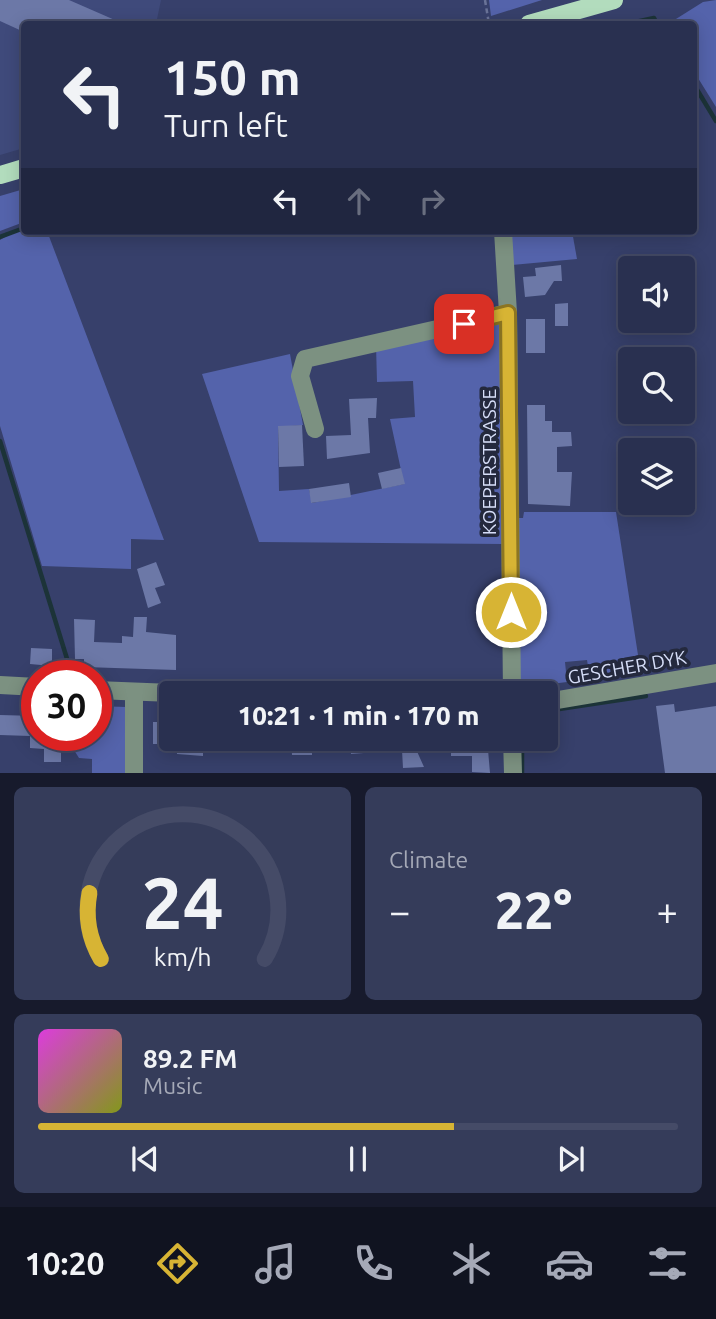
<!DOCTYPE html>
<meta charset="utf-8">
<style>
body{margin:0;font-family:Ubuntu,sans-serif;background:#353c5a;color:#f1f3f6;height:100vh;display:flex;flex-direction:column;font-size:26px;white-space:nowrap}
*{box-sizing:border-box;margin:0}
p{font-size:23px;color:#a5a9b7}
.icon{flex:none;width:38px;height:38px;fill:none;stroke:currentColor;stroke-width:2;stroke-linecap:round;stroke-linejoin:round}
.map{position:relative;height:773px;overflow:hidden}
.drawer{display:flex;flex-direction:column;gap:14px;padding:14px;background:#171a2c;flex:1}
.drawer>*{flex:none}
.hud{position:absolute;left:21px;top:21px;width:676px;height:214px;border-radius:7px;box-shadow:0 4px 18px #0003,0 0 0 2px #454b67;background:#293050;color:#f1f3f6;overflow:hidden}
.fabs{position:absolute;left:618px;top:256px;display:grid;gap:14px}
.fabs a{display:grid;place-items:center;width:77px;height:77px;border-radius:7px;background:#293050;box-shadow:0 4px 18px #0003,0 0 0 2px #454b67;font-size:35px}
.speed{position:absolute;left:21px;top:660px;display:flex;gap:14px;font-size:35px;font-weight:700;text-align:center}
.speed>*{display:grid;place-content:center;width:91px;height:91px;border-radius:50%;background:#293050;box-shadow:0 4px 18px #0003,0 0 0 2px #454b67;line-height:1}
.speed .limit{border:10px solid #d22;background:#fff;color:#111}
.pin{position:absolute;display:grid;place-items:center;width:60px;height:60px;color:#fff;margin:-30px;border-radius:14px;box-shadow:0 4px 10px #0006}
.me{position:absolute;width:77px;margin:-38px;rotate:0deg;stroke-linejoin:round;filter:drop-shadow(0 0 5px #0008)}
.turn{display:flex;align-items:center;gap:24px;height:147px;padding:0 28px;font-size:32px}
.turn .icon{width:91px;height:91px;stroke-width:2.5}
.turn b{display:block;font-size:49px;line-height:60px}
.lanes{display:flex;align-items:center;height:66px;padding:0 28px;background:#0003;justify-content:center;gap:35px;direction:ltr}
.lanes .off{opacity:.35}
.big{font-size:52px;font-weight:800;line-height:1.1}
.drawer .widget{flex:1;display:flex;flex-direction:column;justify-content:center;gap:10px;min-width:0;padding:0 24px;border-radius:10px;background:#353c5a}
.drawer .dial{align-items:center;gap:0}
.dial svg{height:182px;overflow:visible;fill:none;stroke:#454b67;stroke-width:7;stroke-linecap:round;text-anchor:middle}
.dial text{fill:#f1f3f6;stroke:none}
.song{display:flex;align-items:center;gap:21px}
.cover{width:84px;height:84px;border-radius:10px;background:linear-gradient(135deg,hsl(300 70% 55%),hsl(70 70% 35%))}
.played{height:7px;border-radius:4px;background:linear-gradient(90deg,#d7b434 65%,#454b67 65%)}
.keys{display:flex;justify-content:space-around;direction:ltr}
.heat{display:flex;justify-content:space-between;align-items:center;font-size:38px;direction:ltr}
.drawer .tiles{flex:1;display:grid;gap:14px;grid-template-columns:1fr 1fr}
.widget:last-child{grid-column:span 2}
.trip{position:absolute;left:159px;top:681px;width:399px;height:70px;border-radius:7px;background:#293050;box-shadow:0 4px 18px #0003,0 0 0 2px #454b67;font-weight:800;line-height:70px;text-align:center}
.dock{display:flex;height:112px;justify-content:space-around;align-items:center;background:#101320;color:#a5a9b7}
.dock .icon{width:49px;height:49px}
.dock .selected{color:#d7b434}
.dock b{font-size:32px;color:#f1f3f6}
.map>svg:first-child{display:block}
</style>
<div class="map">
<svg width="716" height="773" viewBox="0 0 716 773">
<rect width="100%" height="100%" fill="#37406b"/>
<!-- built -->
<polygon fill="#3f4a7b" points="0,0 161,0 156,24 24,24 24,148 0,155"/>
<!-- green -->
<g fill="#5463ab">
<polygon points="489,0 542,0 491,16"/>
<polygon points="716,0 716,107 693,70 693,24 668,24 703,2"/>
<polygon points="24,189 24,222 0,231 0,196"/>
<polygon points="24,226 24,231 47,231 164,540 131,539 131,569 42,566 0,426 0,240"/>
<polygon points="509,231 572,231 577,259 512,265"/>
<polygon points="501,320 503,544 259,542 202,374 290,354 303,425 278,427 279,491 309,489 312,503 404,484 390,419 415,417 413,381 377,382 376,345"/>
<polygon points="524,512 616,512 638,655 631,657 633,673 590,679 587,660 565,662 567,682 519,688 517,518 523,518"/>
<polygon points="96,706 126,707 127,773 92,773 92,759 79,758 72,747 73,735 96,735"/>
</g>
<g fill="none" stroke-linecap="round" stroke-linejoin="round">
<!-- stream -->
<g stroke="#1c3338" stroke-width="4.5">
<polyline points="626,24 654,18 657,24"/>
<polyline points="693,83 716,121"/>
<polyline points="0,237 24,228"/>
<polyline points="0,441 72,675"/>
<polyline points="546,711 646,696"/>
<polyline points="522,738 522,773"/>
</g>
</g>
<!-- building -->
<g fill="#6c78a7">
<polygon points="0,0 69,0 124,24 24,24 24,32 0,21"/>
<polygon points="561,265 562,281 554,281 545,295 525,297 523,277 536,276 535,268"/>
<polygon points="568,303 568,326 555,326 555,304"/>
<rect x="526" y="319" width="19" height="34"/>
<polygon points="377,398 376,418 368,418 370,453 327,459 326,436 351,435 349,399"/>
<polygon points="527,405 545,405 545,421 552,421 552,432 571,432 572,446 557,447 557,472 572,472 570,506 528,504"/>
<polygon points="302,425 304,466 279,467 278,426"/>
<polygon points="401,468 405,484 382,489 378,473"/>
<polygon points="349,483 351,497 311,503 309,489"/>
<polygon points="156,562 165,585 155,588 161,603 148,608 137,569"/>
<polygon points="134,617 147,617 146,632 176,635 176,670 84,667 84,659 75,659 74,619 95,620 94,642 122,643 122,636 133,637"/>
<polygon points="31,648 52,649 52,666 30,664"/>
<polygon points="674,704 675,712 716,706 716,773 665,773 656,706"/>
<polygon points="0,715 37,716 37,735 61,735 61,762 44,762 44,749 30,748 30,736 0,735"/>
<rect x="153" y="722" width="19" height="22"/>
<polygon points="176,738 203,738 203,756 177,754"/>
<polygon points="350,738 411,738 424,767 403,768 402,750 351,754"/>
<polygon points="487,738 490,773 472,772 472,756 451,756 451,740"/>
<polygon points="291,742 312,742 312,755 292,755"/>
</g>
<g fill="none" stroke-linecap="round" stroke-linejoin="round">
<!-- path -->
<polyline stroke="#6a7398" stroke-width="2.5" stroke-dasharray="5 3.5" stroke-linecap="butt" points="485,0 489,24"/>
<!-- minor -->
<g stroke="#7c9181" stroke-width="18">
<polyline points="503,231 508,313 512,693"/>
<polyline points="315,429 300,376 305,359 508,313"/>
<polyline points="0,685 37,687"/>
<polyline points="96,690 172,693"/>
<polyline points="134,692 134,773"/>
<polyline points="546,702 716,673"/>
<polyline points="512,738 513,773"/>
</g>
<!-- major -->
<g stroke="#b2dcbd" stroke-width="18">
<polyline points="529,24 614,0"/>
<polyline points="0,175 24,168"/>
</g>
</g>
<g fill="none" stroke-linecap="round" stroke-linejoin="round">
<defs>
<polyline id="route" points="464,324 508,313 511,612"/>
</defs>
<!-- route casing -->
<use href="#route" stroke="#8c7522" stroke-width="18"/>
<!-- route -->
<use href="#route" stroke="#d7b434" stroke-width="12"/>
</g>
<g text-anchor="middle" stroke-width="7" stroke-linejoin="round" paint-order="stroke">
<!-- street labels -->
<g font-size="19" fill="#d6def8" stroke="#24293d">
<text transform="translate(489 462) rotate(-90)" y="7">KOEPERSTRASSE</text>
<text transform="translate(627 667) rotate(-10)" y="7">GESCHER DYK</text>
</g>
</g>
</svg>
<div class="fabs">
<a><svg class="icon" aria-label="sound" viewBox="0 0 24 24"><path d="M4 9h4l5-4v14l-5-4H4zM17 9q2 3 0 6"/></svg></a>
<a><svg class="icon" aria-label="search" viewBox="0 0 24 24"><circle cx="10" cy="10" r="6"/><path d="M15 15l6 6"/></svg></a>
<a><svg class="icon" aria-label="layers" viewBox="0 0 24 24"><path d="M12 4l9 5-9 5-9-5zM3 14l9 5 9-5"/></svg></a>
</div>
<div class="speed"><div class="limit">30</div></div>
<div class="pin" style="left:464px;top:324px;background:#d93025"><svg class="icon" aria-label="arrive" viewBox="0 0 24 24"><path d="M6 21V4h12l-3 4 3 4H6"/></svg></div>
<svg class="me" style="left:511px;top:612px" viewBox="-20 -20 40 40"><circle r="17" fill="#d7b434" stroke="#fff" stroke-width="3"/><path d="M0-11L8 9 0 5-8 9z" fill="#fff"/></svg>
<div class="trip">10:21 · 1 min · 170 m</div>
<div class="hud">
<div class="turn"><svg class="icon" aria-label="left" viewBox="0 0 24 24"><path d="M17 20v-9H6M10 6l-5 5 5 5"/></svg><div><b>150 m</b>Turn left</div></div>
<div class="lanes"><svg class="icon" aria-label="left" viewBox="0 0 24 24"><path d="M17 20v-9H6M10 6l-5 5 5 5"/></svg><svg class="icon off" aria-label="ahead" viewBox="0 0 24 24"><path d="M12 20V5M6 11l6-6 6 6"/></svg><svg class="icon off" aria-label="right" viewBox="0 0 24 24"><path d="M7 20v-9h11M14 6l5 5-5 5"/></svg></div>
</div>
</div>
<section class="drawer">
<div class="tiles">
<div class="widget dial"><svg viewBox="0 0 100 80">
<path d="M14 69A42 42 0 1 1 86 69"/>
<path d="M14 69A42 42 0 0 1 9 40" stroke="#d7b434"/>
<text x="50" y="56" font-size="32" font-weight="700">24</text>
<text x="50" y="72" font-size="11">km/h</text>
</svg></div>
<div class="widget"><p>Climate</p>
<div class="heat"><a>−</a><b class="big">22°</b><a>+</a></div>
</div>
<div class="widget">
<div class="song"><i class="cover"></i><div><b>89.2 FM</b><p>Music</p></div></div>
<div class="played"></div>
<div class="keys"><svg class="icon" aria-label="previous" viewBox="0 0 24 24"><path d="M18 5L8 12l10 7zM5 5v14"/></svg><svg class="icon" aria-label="pause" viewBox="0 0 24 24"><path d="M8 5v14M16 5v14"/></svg><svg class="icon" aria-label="next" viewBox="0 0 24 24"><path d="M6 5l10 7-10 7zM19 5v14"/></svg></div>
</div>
</div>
</section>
<nav class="dock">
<b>10:20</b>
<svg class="icon selected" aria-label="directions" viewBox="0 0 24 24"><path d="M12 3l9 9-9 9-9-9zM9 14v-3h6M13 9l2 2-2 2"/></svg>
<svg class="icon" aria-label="music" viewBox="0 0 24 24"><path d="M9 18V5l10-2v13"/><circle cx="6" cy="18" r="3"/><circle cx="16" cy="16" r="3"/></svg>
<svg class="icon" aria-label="phone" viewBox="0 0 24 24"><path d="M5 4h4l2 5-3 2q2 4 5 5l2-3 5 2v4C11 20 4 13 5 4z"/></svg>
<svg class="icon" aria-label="climate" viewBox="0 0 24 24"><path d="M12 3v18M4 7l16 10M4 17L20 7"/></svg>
<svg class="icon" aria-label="car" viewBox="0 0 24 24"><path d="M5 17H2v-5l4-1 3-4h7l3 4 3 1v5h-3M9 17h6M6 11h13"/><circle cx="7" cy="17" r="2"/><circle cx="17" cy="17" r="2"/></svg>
<svg class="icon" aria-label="filters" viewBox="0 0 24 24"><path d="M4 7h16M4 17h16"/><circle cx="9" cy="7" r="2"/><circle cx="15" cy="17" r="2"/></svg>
</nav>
